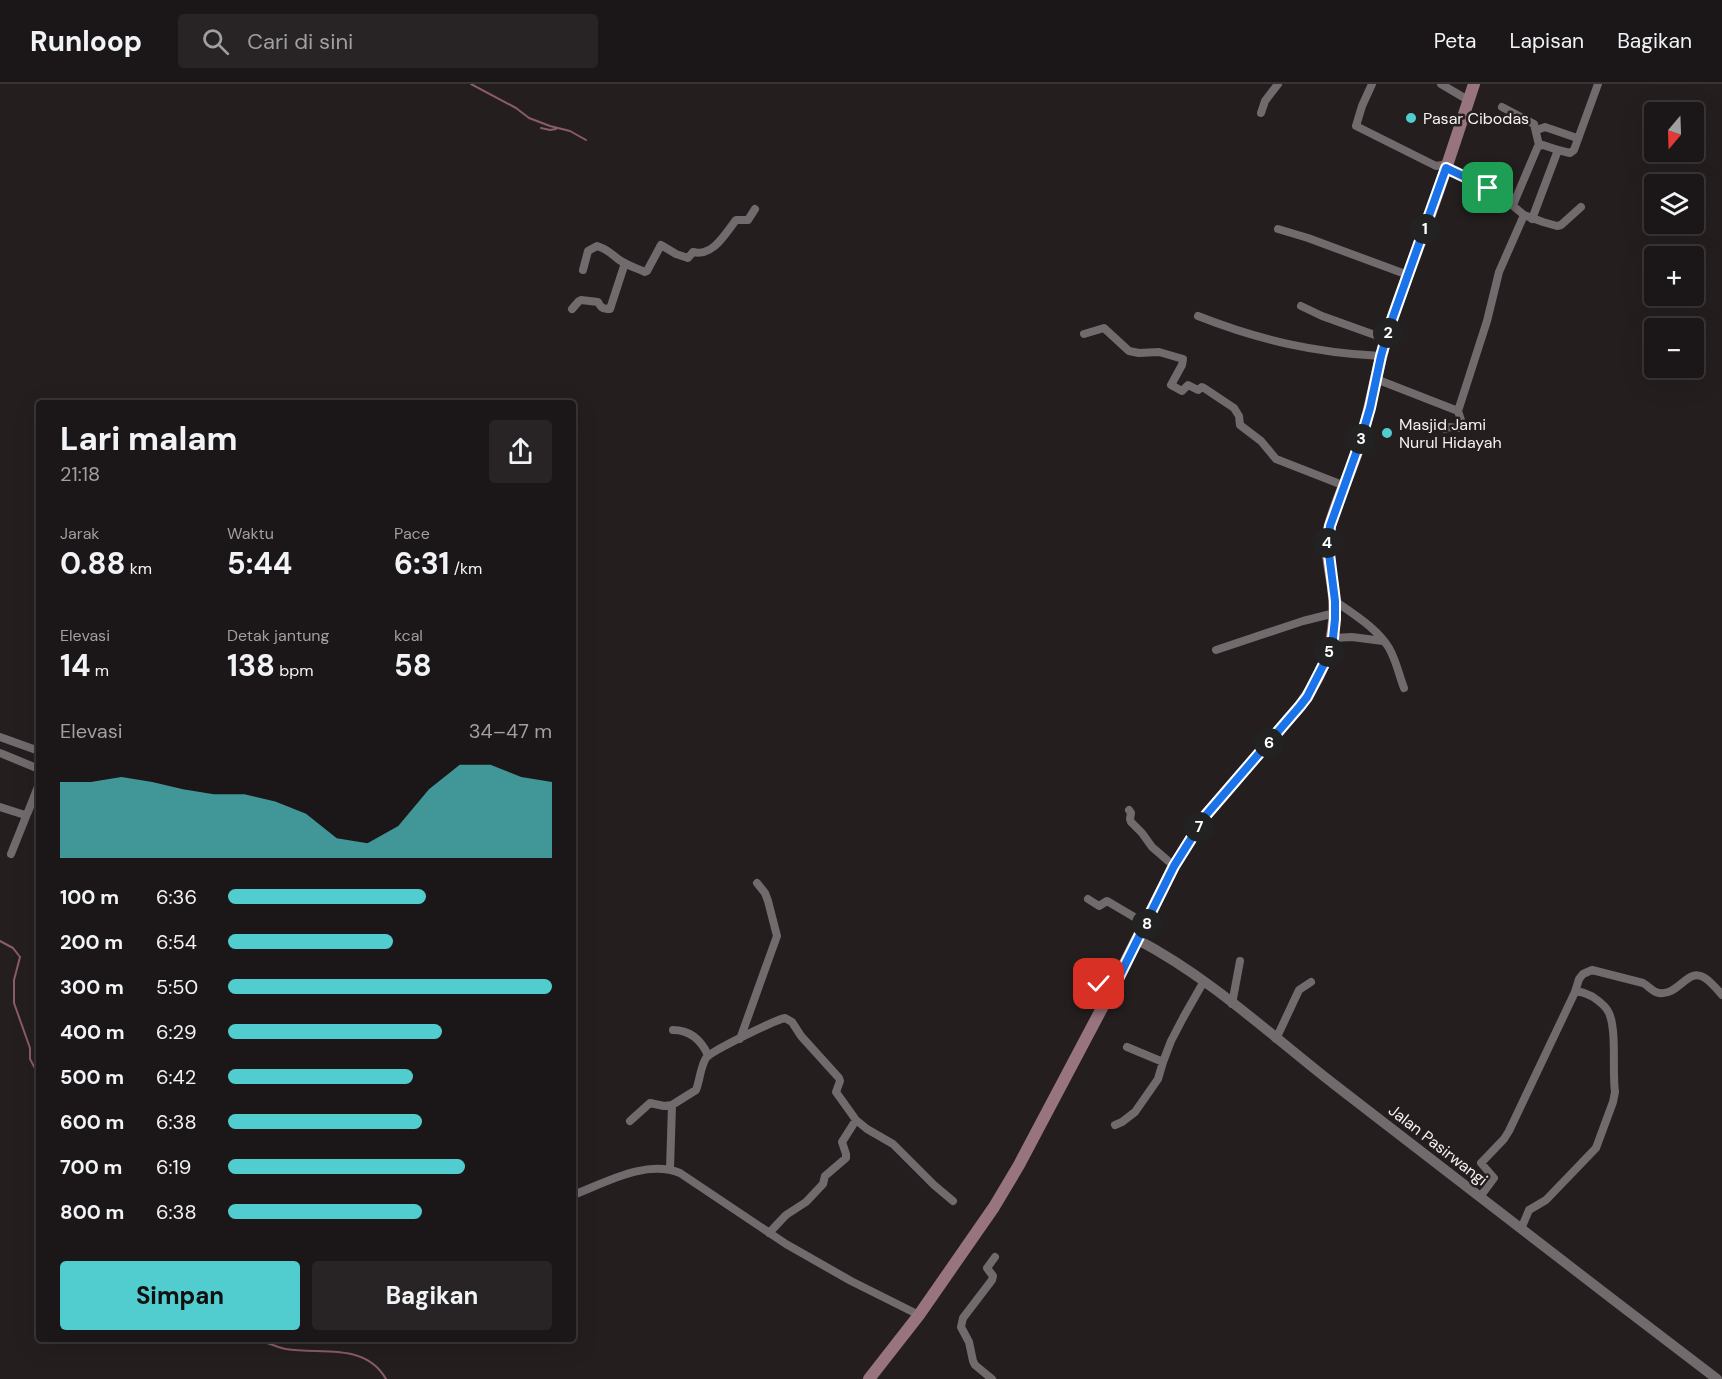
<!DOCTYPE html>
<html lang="id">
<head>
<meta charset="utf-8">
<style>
  :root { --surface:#1b1617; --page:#282324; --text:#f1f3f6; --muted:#a09fa1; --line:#393536; --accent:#52cdcf }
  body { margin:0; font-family:"DM Sans",sans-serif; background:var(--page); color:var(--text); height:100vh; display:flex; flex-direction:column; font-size:22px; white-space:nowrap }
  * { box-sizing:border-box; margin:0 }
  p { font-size:20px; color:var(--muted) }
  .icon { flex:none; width:33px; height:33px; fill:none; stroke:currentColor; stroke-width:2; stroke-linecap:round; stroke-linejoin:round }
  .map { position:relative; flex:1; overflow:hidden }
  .panel { position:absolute; left:36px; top:316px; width:540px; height:942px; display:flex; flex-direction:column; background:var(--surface); border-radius:6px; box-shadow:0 6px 24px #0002,0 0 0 2px var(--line) }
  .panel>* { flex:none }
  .needle { width:39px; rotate:199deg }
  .controls { position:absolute; left:1644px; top:18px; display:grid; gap:12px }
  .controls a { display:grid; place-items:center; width:60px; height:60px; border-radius:6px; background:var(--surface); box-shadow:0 6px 24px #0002,0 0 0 2px var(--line); font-size:30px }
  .pin { position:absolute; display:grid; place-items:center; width:51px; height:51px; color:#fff; margin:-26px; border-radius:12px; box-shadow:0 3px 9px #0006 }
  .km { position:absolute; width:30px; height:30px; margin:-15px; border-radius:50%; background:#222; color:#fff; font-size:16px; line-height:30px; text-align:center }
  .round { display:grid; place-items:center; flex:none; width:63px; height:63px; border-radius:6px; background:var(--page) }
  .head { display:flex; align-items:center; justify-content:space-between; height:102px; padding:0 24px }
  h1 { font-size:33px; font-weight:700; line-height:45px }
  .stats { display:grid; grid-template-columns:repeat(3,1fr); gap:9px; height:102px; padding:6px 24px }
  .stats div { display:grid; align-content:center }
  .stats b { font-size:30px; font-weight:700 }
  .stats small { font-size:16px; font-weight:400 }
  .stats p { font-size:16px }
  .chart { height:168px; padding:12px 24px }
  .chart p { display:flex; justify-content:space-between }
  .chart svg { width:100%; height:108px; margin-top:6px; fill:var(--accent); opacity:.7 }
  .cta { display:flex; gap:12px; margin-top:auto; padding:12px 24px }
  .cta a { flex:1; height:69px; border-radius:6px; background:var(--accent); color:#111; font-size:24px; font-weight:700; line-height:69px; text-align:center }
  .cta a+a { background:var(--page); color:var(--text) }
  ul { padding:0 24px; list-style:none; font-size:20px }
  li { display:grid; grid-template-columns:96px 72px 1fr; align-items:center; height:45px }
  li i { height:15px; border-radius:8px; background:var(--accent) }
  header { display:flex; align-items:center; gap:36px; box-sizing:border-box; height:84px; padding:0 30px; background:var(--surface); border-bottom:2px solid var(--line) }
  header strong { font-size:28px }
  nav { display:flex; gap:33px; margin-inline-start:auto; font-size:21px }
  .search { width:420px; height:54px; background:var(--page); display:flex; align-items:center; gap:15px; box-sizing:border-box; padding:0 21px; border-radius:6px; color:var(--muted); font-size:22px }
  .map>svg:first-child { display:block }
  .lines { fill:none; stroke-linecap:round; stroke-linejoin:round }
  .stream { stroke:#8a5c67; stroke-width:2 }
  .minor { stroke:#726b6d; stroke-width:8 }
  .tertiary { stroke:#726b6d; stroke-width:10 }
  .secondary { stroke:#98747e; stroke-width:12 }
  .route-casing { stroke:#fff; stroke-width:12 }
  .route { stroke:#1a73e8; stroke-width:8 }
  .poi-dot { fill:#52cdcf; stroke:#241e1f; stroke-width:2 }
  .labels { text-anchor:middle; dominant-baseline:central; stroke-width:5; stroke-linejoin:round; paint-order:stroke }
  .poi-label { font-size:16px; fill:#f5f1f2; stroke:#241e1f; text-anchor:start }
  .street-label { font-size:16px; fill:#f5f1f2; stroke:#241e1f }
</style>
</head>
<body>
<header>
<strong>Runloop</strong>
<div class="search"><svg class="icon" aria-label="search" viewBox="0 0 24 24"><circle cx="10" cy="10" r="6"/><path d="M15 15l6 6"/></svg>Cari di sini</div>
<nav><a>Peta</a><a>Lapisan</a><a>Bagikan</a></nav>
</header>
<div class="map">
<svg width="1722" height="1295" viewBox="0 0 1722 1295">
  <rect width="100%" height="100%" fill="#241e1f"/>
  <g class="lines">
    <path class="stream" d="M471,0L516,24L529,34L550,42L570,47L586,56
      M541,44L550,46L556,45
      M0,857L13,864L20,873L14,896V919L30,964V975L39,992
      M259,1256C268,1259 277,1263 286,1265C321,1271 365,1258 386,1295"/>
    <path class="minor" d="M1372,0L1362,22L1356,42L1436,82L1448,80
      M1441,0L1468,16
      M1502,23L1534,40L1539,61
      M1261,29L1265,17L1278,0
      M1537,46L1545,43L1577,54
      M1446,84L1495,107L1524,131L1543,138L1557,142L1561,141L1581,123
      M1513,121L1538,62L1543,61L1558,66
      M1532,135L1558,66L1570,69L1574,66L1598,0
      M1278,145L1308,154L1408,191
      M583,186L588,167L597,162C608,166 609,168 618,175C626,181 636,184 645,188L647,187L661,161L676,170L688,174L693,168C713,173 725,150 736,136H748L755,125
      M1301,222L1322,232L1386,255
      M572,225L579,217L581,216L598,218C601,224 603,225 610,225L625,179
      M1198,232C1259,256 1315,269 1381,272
      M1084,250L1104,244L1129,267L1139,269L1159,268L1183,275L1182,281L1171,301L1182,307L1188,301L1198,306L1202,303L1204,304L1234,324L1239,332L1240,341L1261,357L1276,375L1345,402
      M1376,295L1458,327L1487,237L1499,188L1524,131
      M1445,345L1448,343L1459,344L1461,336L1458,327
      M1335,517C1353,530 1377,544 1389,564C1396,576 1399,591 1404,604
      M1333,554L1352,553L1383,557
      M1216,566L1303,537L1335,529
      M0,653L39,667
      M0,669L39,685
      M0,723L25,731L28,728L39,700
      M1129,726L1131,729L1130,735L1131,738L1142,749L1152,763L1174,782
      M11,770L27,730
      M1088,815L1099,822L1107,817L1146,840
      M1085,890L1099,900L1111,907
      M1232,920L1240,877
      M673,946C690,946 701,956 708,971
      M740,955L777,852L768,817L765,809L757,799
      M1276,955L1299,906L1311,898
      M1127,963L1163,978
      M630,1037L650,1019L664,1022L672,1021
      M1115,1041L1122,1038L1135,1028L1158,995L1163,978L1171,957L1183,934L1204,897
      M670,1085L672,1021L696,1006C700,996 700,984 706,974C711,967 775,936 785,934L792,938L801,952L839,994L840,997L836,1008L856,1036L867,1045L893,1060L934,1101L953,1117
      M573,1111C605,1099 646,1075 680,1089L786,1160L851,1197L919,1231
      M1480,1113L1494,1094L1481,1079L1504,1055L1509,1047L1575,908L1579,895L1583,890L1592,886L1643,899C1649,902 1652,908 1659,909C1679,912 1688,882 1705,894C1711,898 1717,905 1722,911
      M1521,1145L1529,1126L1546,1116L1596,1064L1613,1018L1615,1008C1612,987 1617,947 1609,929C1606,922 1599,917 1593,913C1587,910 1582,907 1575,908
      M769,1149L786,1131L806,1118L823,1100L825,1092L846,1074V1070L842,1058L856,1036
      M992,1295L975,1281L973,1277L969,1258L961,1243L963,1234L992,1196L993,1192L987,1184L995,1173"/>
    <path class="tertiary" d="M1138,856C1209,893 1272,952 1335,1001C1463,1099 1589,1198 1717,1295"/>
    <path class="secondary" d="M869,1295L919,1231L994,1123L1019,1081L1111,907L1174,782L1206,731L1300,622C1327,585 1339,549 1333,503C1330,484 1325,463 1329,445C1337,415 1351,388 1360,359C1372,321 1377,282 1389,245C1402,204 1418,165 1432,125C1447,83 1460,42 1474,0"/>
  </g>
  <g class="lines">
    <defs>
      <path id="route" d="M1099,900L1112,907L1174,782L1206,731L1300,622L1307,613L1326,576L1333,554L1335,535V517L1328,462L1330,442L1360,358L1370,324L1381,272L1389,244L1446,84L1488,104"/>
    </defs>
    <use href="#route" class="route-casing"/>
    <use href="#route" class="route"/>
  </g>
  <g class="poi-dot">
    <circle cx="1411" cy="34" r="6"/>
    <circle cx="1387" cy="349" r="6"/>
  </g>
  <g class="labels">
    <g class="poi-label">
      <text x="1423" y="34">Pasar Cibodas</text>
      <text x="1399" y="340">Masjid Jami<tspan x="1399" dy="18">Nurul Hidayah</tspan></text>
    </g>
    <g class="street-label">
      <text transform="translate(1438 1061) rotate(38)">Jalan Pasirwangi</text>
    </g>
  </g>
</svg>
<div class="controls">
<a><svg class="needle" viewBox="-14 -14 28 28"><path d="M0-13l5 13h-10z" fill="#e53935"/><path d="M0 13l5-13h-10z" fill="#a09fa1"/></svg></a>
<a><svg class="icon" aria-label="layers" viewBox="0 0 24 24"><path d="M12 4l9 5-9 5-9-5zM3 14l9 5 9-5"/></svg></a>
<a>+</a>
<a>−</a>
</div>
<div class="pin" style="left:1488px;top:104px;background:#1e9e55"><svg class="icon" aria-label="arrive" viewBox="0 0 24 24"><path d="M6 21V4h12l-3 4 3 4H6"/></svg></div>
<div class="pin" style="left:1099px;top:900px;background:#d93025"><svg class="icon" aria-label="check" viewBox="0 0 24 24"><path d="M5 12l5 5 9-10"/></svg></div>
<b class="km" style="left:1425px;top:145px">1</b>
<b class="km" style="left:1388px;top:249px">2</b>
<b class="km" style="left:1361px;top:355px">3</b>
<b class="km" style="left:1327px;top:459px">4</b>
<b class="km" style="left:1329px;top:568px">5</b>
<b class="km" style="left:1269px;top:659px">6</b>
<b class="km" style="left:1199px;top:743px">7</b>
<b class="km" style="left:1147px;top:840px">8</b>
<section class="panel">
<div class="head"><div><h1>Lari malam</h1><p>21:18</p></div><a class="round"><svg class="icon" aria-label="share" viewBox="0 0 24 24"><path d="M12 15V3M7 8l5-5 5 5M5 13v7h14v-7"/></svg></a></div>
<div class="stats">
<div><p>Jarak</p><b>0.88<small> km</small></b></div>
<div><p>Waktu</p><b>5:44</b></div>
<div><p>Pace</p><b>6:31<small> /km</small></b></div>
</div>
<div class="stats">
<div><p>Elevasi</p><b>14<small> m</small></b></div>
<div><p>Detak jantung</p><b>138<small> bpm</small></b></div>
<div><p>kcal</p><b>58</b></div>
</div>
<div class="chart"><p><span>Elevasi</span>34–47 m</p>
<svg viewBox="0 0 160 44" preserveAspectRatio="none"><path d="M0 44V13L10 13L20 11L30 13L40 16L50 18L60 18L70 21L80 26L90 36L100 38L110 31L120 16L130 6L140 6L150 11L160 13V44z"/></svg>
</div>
<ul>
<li><b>100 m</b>6:36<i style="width:61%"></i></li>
<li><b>200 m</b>6:54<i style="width:51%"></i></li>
<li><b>300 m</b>5:50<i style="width:100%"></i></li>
<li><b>400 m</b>6:29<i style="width:66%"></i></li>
<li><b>500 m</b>6:42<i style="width:57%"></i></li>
<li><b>600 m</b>6:38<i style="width:60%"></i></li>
<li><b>700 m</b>6:19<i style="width:73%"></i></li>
<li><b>800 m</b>6:38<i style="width:60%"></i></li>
</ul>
<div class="cta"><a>Simpan</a><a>Bagikan</a></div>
</section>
</div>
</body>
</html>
